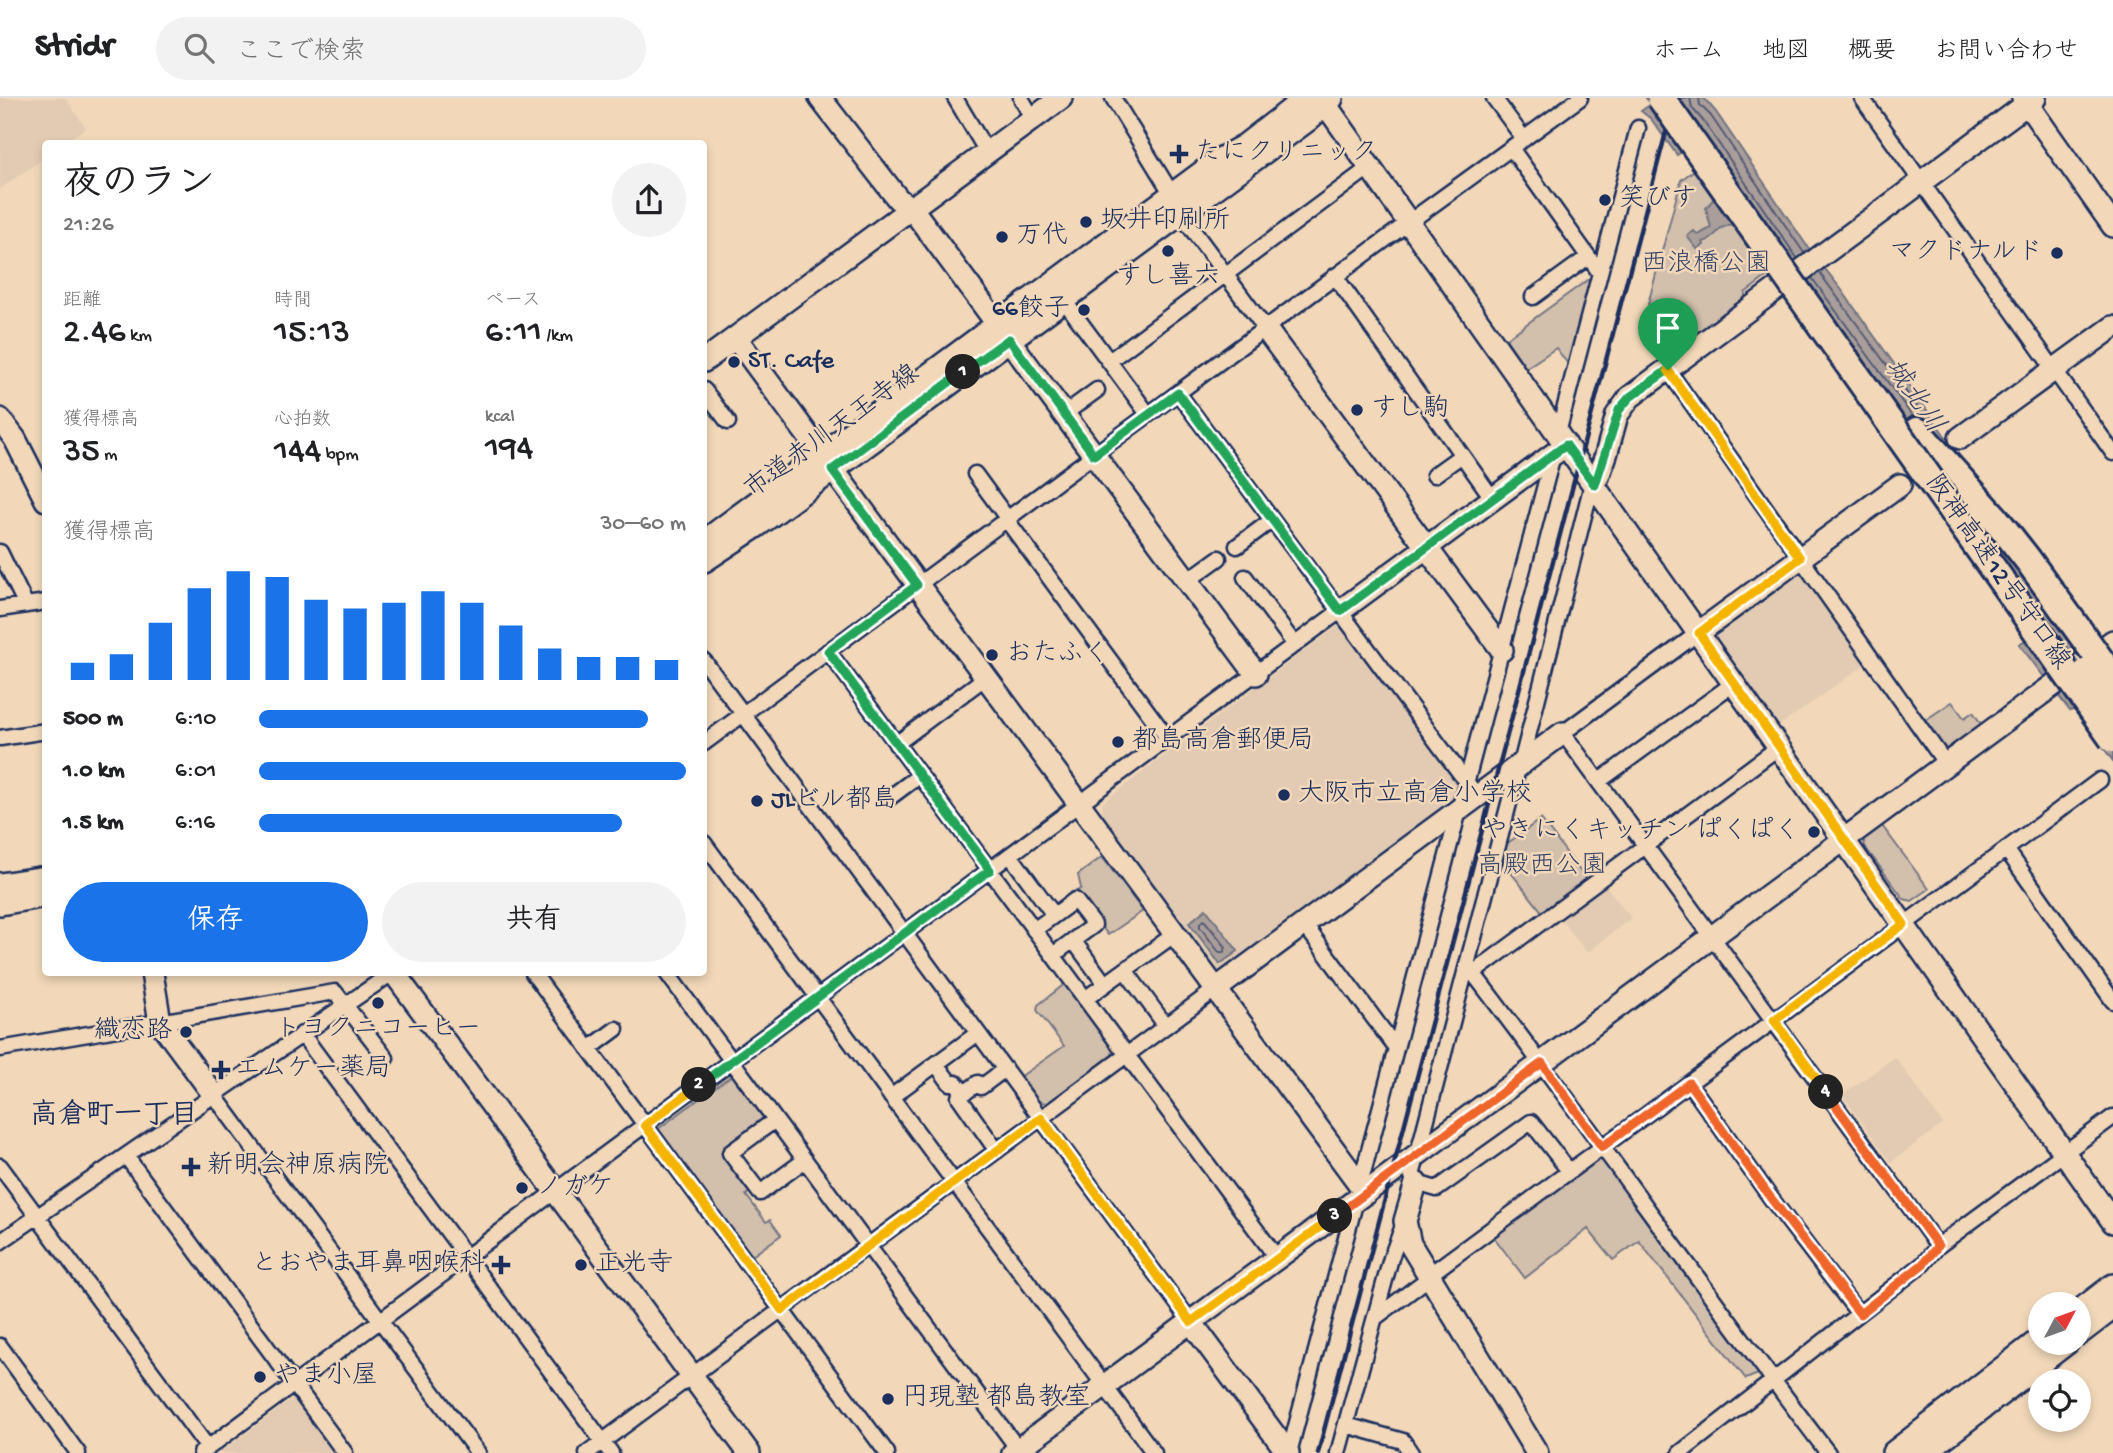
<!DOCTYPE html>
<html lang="ja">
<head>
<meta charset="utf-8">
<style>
  :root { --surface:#fff; --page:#f2f2f2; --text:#202124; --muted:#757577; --line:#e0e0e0; --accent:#1a73e8 }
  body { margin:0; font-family:"Gochi Hand","Klee One",sans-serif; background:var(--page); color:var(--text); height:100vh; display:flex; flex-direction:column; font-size:26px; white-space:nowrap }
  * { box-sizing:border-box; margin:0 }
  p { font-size:23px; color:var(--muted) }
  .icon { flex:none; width:38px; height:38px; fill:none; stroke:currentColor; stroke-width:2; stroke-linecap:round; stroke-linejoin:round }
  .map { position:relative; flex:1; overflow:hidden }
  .panel { position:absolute; left:42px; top:42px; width:665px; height:836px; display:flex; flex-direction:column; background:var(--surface); border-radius:7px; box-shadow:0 4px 10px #0003 }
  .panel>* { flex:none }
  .needle { width:46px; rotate:49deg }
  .buttons { position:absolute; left:2028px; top:1194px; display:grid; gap:14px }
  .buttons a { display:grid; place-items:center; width:63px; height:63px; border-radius:50%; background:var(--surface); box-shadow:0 4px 10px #0003; font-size:35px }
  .pin { position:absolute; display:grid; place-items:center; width:60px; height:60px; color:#fff; margin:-72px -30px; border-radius:50% 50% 50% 0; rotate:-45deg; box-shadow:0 0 7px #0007 }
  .pin .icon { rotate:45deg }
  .km { position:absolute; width:35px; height:35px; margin:-18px; border-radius:50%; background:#222; color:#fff; font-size:19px; line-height:35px; text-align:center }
  .round { display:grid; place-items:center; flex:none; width:74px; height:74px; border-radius:37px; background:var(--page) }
  .overview { display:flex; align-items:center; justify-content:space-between; height:119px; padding:0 21px }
  h1 { font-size:38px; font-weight:600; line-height:52px }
  .stats { display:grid; grid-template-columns:repeat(3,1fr); gap:10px; height:119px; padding:7px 21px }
  .stats div { display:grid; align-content:center }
  .stats b { font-size:35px; font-weight:600 }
  .stats small { font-size:19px; font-weight:400 }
  .stats p { font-size:19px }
  .chart { height:196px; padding:14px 21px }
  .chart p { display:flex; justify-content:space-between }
  .chart svg { width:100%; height:126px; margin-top:7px; stroke:var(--accent); stroke-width:6 }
  .button { display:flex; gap:14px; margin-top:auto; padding:14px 21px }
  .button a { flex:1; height:80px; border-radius:42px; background:var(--accent); color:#fff; font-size:28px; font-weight:600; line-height:80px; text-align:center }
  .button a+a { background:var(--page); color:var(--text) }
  ul { padding:0 21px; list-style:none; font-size:23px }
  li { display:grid; grid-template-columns:112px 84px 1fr; align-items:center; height:52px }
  li i { height:18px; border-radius:9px; background:var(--accent) }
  header { display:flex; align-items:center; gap:42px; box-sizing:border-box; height:98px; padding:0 35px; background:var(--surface); border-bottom:2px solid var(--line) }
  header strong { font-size:33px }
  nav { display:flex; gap:38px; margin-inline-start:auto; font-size:24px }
  .search { width:490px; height:63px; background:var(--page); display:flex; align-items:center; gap:18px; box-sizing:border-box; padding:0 24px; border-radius:38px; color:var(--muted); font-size:26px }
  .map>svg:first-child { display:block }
  .built { fill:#e2cbb2 }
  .green { fill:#d2bfac; stroke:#767785; stroke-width:2 }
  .water { fill:#a99e9a; stroke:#707282; stroke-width:2 }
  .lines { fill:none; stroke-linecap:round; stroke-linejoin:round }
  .shore { stroke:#545b76; stroke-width:2 }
  .street-casing { stroke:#1b2f5e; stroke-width:19 }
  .secondary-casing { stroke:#1b2f5e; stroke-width:26 }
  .primary-casing { stroke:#1b2f5e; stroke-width:28 }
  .highway-casing { stroke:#1b2f5e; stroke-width:32 }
  .street { stroke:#f2d8b9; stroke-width:14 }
  .secondary { stroke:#f2d8b9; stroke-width:21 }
  .primary { stroke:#f2d8b9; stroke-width:23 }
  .highway { stroke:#f2d8b9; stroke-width:26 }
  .rail { stroke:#1b2f5e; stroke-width:4.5 }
  .highway-bridge-casing { stroke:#1b2f5e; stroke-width:32; stroke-linecap:butt }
  .highway-bridge { stroke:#f2d8b9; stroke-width:26 }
  .split-1-casing { stroke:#fff; stroke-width:14 }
  .split-2-casing { stroke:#fff; stroke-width:14 }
  .split-3-casing { stroke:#fff; stroke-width:14 }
  .split-4-casing { stroke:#fff; stroke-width:14 }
  .split-5-casing { stroke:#fff; stroke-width:14 }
  .split-1 { stroke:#22a559; stroke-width:9 }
  .split-2 { stroke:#22a559; stroke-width:9 }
  .split-3 { stroke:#f5b400; stroke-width:9 }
  .split-4 { stroke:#f0652b; stroke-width:9 }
  .split-5 { stroke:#f5b400; stroke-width:9 }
  .poi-dot { fill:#1b2f5e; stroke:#f2d8b9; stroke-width:2.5 }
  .labels { text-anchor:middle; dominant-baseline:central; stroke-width:5; stroke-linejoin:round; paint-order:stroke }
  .poi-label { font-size:26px; fill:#1b2f5e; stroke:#f2d8b9; text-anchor:start }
  .park-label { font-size:26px; fill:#36456a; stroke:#f2d8b9 }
  .street-label { font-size:26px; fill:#1b2f5e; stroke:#f2d8b9 }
  .water-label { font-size:28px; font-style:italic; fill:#37456a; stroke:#f2d8b9 }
  .neighbourhood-label { font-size:28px; font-weight:bold; fill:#1b2f5e; stroke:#f2d8b9 }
</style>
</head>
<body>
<header>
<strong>Stridr</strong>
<div class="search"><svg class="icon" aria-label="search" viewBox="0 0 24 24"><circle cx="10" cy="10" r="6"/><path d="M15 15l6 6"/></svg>ここで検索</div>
<nav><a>ホーム</a><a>地図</a><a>概要</a><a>お問い合わせ</a></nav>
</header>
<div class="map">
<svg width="2113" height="1355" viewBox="0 0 2113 1355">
  <rect width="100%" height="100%" fill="#f2d8b9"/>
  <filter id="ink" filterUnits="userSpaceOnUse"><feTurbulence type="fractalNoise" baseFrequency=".0143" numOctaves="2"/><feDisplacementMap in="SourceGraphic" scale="14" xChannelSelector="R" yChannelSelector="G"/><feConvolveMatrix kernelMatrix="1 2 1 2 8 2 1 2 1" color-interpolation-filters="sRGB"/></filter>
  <g filter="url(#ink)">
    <path class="built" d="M0,0H65L86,30L63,45L46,46L45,59L0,91Z
      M1799,471L1806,474L1870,563L1779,628L1713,536Z
      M1340,526L1455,680L1458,691L1453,703L1224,873H1219L1102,717L1103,704Z
      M1603,784L1631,820L1587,855L1559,819Z
      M1895,959L1943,1026L1891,1064L1842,997Z
      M291,1302L300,1304L338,1355H219Z"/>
    <path class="green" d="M1697,70L1770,176L1745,195V200L1681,247L1648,206L1681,82Z
      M1593,178L1568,266L1556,250L1526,270L1506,241Z
      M1952,604L1964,620L1973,614L1981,626L1945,653L1924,623Z
      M1541,721L1587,782L1543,815L1501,762L1505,747Z
      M1880,725L1929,791L1912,803L1904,801L1865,749L1863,738Z
      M1102,759L1143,813L1108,837L1076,794L1081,790L1078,777Z
      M1066,885L1113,949L1112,957L1048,1005L1039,1004L1020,979L1064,948L1037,912L1038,907Z
      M732,977L765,1022L725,1054L752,1092L746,1097L766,1124L770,1122L781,1137L752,1158L658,1031Z
      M1592,1061L1603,1063L1763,1274L1746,1281L1639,1143L1613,1162L1588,1131L1525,1180L1493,1138Z"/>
    <path class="water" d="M1646,0H1704L1716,14L1807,148L1841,191L2113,575V663L2076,611L2070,613L2019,546L2027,541L1734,125L1721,130L1711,141L1703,144L1704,147L1697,151L1687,138L1694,133L1698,137L1711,130L1706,110L1716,98L1684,52L1677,57L1651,21L1641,13L1651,6Z
      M1206,811L1238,853L1220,866L1189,825Z"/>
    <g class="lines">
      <path class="shore" d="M1690,0L1692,10L1704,24L1797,160
        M1699,0L1700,7L1711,18L1804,155
        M1819,174L1926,321
        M1812,180L1913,319
        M1204,822L1226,849L1224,854H1219L1200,829V825Z"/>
      <defs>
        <path id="street" d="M955,0L987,54
          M1021,0L1033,21
          M1113,0L1173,98L1180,115L1265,230
          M1494,0L1524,41
          M1862,0L2113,355
          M1511,50L1600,175
          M1335,178L1493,401
          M1533,199L1588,159
          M1063,201L1148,316
          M1109,263L1370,69
          M1668,272L1946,666
          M704,292L728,324
          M1178,295L1471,690
          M1064,316L1097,292
          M1558,335L1638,30
          M975,376L1007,420
          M1434,377L1462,357
          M1006,421L1168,641
          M1237,448L1272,422
          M0,454L26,507
          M1245,479L1295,547
          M1187,483L1219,460
          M0,511L46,504
          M1698,535L1563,635L1938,1148
          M828,553L1277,1160
          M704,563L1191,1224
          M0,640L46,633
          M704,645L1409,124L1580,0
          M896,646L986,579
          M1521,666L1590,394L1595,387
          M1519,667L1412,1078L1416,1085L1437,1091L1531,1024L1569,1073
          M1599,683L1734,585
          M889,700L920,677
          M704,745L1154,1355
          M2006,751L2113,903
          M1010,757L1054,817
          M1304,826L1396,950
          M1034,832L1075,802L1094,827L1053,857
          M1073,842L1105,886
          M1467,870L1473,875C1594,1033 1707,1197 1828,1355
          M1125,872L1166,928
          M533,875L887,1355
          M667,875L1021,1355
          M1473,875L1779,649
          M1085,901L1175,836
          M302,936L611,1355
          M0,951L335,894L386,960
          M589,951L616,931
          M936,966L950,985H956L964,995
          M1689,985L1770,1099L1859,1216
          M214,997L478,1355
          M891,999L978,935
          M775,1022L730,1055L760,1095L805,1062
          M997,1053L959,999L978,985L981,989L1005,971
          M126,1058L345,1355
          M0,1068L208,1350
          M0,1144L392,875
          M1429,1177L2100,682
          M1375,1220L1430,1179
          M0,1248L78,1355
          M1346,1327L1403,1343L1411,1355
          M201,1355L1340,513
          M587,1355L1216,891
          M1289,1355L1553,357
          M1338,1355L1391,1160L1404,1125
          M1680,1355L1923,1166L1938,1148L2113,1019"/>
        <path id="secondary" d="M820,0L898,101L913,112L1256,576
          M1321,0L2113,1124
          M2023,0L2113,128
          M1265,230L1502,552
          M736,240L1366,1095
          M704,263L1061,0
          M0,321L15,341L46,402
          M1960,340L2113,229
          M1595,387L1606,357L1617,317L1630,299L2035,0
          M1340,513L1566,347
          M1698,535L1900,387
          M152,875L160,924L214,997
          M394,875L749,1355
          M1216,891L1563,635
          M1416,1085L1405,1123L1410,1146L1537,1355
          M1191,1224L1288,1355
          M1013,1355L2113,543"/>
        <path id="primary" d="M714,437L1220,62L1245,48L1307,0
          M704,462L757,427L1308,21L1331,0
          M0,787L46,780
          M0,805L46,797
          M2079,1214L2113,1188
          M2079,1235L2113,1209
          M1894,1355L2040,1242
          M1923,1355L2067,1244"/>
        <path id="highway" d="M1917,333L1995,420"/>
      </defs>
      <use href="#street" class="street-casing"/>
      <use href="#secondary" class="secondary-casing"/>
      <use href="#primary" class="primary-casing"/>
      <use href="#highway" class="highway-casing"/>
      <use href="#street" class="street"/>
      <use href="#secondary" class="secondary"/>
      <use href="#primary" class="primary"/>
      <use href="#highway" class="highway"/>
      <path class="rail" d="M1318,1355L1675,0"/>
      <defs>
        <path id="highway-bridge" d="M1661,0L2113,641
          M1995,420L2028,462L2113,580
          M2087,574L2113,609"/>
      </defs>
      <use href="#highway-bridge" class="highway-bridge-casing"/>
      <use href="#highway-bridge" class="highway-bridge"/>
    </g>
  </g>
  <g class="lines" filter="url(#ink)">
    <defs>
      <path id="split-1" d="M963,274L1009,241L1094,357L1178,295L1340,513L1566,347L1595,387L1619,312L1630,299L1668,272"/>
      <path id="split-2" d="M699,987L990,772L828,553L917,487L832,372L963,274"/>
      <path id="split-3" d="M699,987L645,1027L782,1212L1041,1020L1191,1224L1335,1118"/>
      <path id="split-4" d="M1335,1118L1542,965L1602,1049L1689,985L1770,1099L1860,1216L1923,1166L1938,1148L1826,994"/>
      <path id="split-5" d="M1668,272L1800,460L1699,535L1904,826L1774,922L1826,994"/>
    </defs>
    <use href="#split-1" class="split-1-casing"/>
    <use href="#split-2" class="split-2-casing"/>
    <use href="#split-3" class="split-3-casing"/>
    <use href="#split-4" class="split-4-casing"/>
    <use href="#split-5" class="split-5-casing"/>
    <use href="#split-1" class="split-1"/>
    <use href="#split-2" class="split-2"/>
    <use href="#split-3" class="split-3"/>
    <use href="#split-4" class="split-4"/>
    <use href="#split-5" class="split-5"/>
  </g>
  <g class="poi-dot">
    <path d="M1175.5 45.5h7v7h7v7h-7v7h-7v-7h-7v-7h7z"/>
    <circle cx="1605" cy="102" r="7"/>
    <circle cx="1086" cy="124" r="7"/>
    <circle cx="1002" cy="139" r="7"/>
    <circle cx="1168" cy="153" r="7"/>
    <circle cx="2057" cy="155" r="7"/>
    <circle cx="1084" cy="212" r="7"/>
    <circle cx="734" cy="264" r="7"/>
    <circle cx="1357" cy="312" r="7"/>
    <circle cx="992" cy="557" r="7"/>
    <circle cx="1118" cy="644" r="7"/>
    <circle cx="1284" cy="697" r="7"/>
    <circle cx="757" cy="703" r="7"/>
    <circle cx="1814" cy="734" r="7"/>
    <circle cx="378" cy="905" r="7"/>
    <circle cx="186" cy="934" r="7"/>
    <path d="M217.5 961.5h7v7h7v7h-7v7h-7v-7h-7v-7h7z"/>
    <path d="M187.5 1058.5h7v7h7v7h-7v7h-7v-7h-7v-7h7z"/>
    <circle cx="522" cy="1090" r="7"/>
    <path d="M497.5 1156.5h7v7h7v7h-7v7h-7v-7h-7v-7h7z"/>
    <circle cx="581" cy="1167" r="7"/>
    <circle cx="260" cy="1279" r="7"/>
    <circle cx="888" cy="1301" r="7"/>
  </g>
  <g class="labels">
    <g class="poi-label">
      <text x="1195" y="56">たにクリニック</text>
      <text x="1619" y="102">笑びす</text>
      <text x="1100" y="124">坂井印刷所</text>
      <text x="1016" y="139">万代</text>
      <text x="2043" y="155" text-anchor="end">マクドナルド</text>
      <text x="1168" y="180" text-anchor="middle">すし喜六</text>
      <text x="1070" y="212" text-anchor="end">66餃子</text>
      <text x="748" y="264">ST. Cafe</text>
      <text x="1371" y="312">すし駒</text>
      <text x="1006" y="557">おたふく</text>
      <text x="1132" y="644">都島高倉郵便局</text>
      <text x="1298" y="697">大阪市立高倉小学校</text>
      <text x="771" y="703">JLビル都島</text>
      <text x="1800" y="734" text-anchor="end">やきにくキッチン ぱくぱく</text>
      <text x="378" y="932" text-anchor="middle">トヨクニコーヒー</text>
      <text x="172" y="934" text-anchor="end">織恋路</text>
      <text x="235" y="972">エムケー薬局</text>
      <text x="207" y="1069">新明会神原病院</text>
      <text x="536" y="1090">ノガケ</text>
      <text x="485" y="1167" text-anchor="end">とおやま耳鼻咽喉科</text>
      <text x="595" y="1167">正光寺</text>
      <text x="274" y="1279">やま小屋</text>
      <text x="902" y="1301">円現塾 都島教室</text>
    </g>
    <g class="park-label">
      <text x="1706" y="167">西浪橋公園</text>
      <text x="1542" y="769">高殿西公園</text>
    </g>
    <g class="street-label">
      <text transform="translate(833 335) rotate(-36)">市道赤川天王寺線</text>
      <text transform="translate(1996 475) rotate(55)">阪神高速12号守口線</text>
    </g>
    <g class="water-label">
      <text transform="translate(1913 299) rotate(55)">城北川</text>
    </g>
    <g class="neighbourhood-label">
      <text x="114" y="1018">高倉町一丁目</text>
    </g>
  </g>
</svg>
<div class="buttons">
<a><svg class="needle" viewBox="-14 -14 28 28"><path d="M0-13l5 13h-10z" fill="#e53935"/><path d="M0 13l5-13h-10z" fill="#757577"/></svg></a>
<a><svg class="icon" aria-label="locate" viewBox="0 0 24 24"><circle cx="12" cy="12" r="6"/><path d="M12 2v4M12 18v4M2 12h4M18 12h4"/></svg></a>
</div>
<div class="pin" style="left:1668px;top:272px;background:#1e9e55"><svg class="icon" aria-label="arrive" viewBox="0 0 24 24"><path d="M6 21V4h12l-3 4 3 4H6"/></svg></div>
<b class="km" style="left:963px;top:274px">1</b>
<b class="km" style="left:699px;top:987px">2</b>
<b class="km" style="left:1335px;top:1118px">3</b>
<b class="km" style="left:1826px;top:994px">4</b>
<section class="panel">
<div class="overview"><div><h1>夜のラン</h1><p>21:26</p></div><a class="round"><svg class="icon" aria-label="share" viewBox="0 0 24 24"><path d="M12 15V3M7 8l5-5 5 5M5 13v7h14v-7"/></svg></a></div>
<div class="stats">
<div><p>距離</p><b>2.46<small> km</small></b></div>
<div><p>時間</p><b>15:13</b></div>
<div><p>ペース</p><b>6:11<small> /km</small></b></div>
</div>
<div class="stats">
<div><p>獲得標高</p><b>35<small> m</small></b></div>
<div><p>心拍数</p><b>144<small> bpm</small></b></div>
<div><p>kcal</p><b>194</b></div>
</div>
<div class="chart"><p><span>獲得標高</span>30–60 m</p>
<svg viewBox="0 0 160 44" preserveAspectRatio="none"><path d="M5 44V38M15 44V35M25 44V24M35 44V12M45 44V6M55 44V8M65 44V16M75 44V19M85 44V17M95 44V13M105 44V17M115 44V25M125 44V33M135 44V36M145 44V36M155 44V37"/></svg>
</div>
<ul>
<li><b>500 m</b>6:10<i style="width:91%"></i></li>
<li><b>1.0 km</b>6:01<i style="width:100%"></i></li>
<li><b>1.5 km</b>6:16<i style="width:85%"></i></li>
</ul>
<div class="button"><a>保存</a><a>共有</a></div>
</section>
</div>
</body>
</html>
